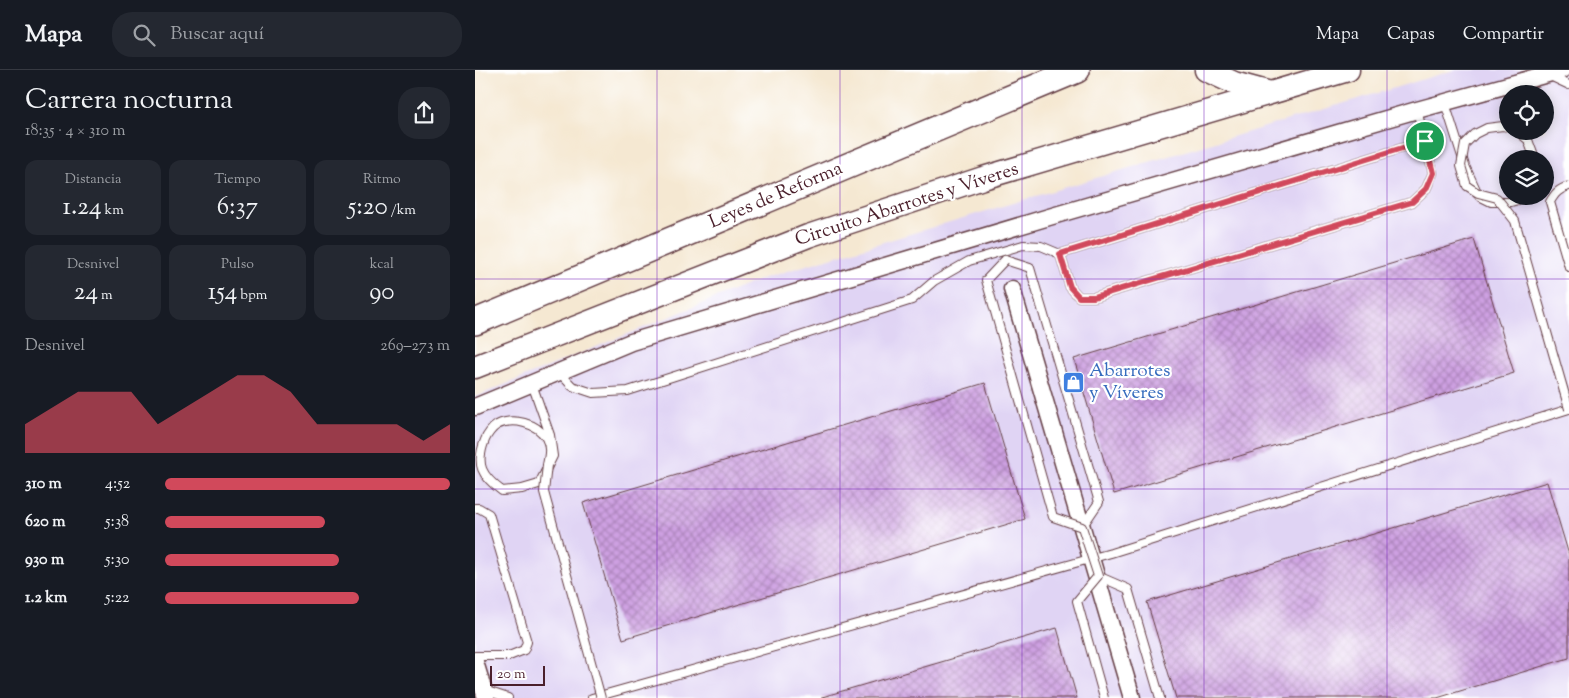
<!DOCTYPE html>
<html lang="es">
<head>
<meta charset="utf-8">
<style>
  :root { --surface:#171b24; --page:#242831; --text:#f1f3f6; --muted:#9ea1a6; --line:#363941; --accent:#d1495b }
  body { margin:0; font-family:"Sorts Mill Goudy",serif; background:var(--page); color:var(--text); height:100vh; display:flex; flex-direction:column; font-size:19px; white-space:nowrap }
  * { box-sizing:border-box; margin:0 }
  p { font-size:16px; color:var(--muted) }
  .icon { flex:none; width:28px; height:28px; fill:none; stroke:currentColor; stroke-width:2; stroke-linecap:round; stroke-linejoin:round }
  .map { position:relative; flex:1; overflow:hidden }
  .drawer { display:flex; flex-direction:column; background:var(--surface); width:475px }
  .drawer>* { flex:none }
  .buttons { position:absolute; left:1024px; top:15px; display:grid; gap:10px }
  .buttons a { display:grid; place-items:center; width:55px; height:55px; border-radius:50%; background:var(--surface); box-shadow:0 2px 12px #0003; font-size:25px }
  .scale { position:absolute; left:15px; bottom:12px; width:55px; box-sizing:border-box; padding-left:5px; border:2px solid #4a1f2b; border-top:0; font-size:14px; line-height:18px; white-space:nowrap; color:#4a1f2b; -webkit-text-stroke:4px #fff; paint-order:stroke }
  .pin { position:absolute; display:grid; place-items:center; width:42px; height:42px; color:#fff; margin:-21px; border:2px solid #fff; border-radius:50%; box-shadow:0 1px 5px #0007 }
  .round { display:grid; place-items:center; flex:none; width:52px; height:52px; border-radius:20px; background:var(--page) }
  .head { display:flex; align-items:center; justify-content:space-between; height:85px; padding:0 25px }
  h1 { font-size:28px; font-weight:600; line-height:38px }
  .figures { display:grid; grid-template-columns:repeat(3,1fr); gap:8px; height:85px; padding:5px 25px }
  .figures div { display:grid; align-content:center; border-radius:12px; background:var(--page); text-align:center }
  .figures b { font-size:25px; font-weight:600 }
  .figures small { font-size:14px; font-weight:400 }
  .figures p { font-size:14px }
  .chart { height:140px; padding:10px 25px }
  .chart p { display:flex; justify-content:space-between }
  .chart svg { width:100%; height:90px; margin-top:5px; fill:var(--accent); opacity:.7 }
  ul { padding:0 25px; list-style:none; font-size:16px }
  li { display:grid; grid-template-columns:80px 60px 1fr; align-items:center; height:38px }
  li i { height:12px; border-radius:6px; background:var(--accent) }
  header { display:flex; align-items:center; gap:30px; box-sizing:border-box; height:70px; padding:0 25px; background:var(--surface); border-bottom:1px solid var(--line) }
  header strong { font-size:24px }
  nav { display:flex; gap:28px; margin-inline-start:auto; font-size:18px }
  .search { width:350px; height:45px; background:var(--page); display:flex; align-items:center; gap:12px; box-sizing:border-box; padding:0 18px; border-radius:20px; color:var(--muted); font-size:19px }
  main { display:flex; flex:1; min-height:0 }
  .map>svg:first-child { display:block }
  .built { fill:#e0d4f4; fill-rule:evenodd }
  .building { fill:url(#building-cross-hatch) }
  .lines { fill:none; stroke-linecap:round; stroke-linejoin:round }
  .lane-casing { stroke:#643d44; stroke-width:10 }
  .street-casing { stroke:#643d44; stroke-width:19 }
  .secondary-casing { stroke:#643d44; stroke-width:25 }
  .primary-casing { stroke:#643d44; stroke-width:28 }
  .lane { stroke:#fff; stroke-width:8 }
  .street { stroke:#fff; stroke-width:16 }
  .secondary { stroke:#fff; stroke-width:22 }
  .primary { stroke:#fff; stroke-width:25 }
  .lane-bridge-casing { stroke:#643d44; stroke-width:10; stroke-linecap:butt }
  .lane-bridge { stroke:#fff; stroke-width:8 }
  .route-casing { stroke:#fff; stroke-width:10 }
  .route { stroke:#d1495b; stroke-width:6 }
  .grid { fill:none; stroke:#7b2cbf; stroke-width:1; stroke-opacity:0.55 }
  .labels { text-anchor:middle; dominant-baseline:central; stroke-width:4.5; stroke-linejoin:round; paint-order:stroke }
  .street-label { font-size:19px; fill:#4a1f2b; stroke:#fff }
  .shop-label { font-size:19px; fill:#366cbe; stroke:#fff; text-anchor:start }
</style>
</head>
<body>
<header>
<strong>Mapa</strong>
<div class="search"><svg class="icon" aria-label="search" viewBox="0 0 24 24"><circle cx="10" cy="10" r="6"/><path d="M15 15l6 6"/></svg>Buscar aquí</div>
<nav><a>Mapa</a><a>Capas</a><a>Compartir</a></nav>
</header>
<main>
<section class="drawer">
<div class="head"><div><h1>Carrera nocturna</h1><p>18:35 · 4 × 310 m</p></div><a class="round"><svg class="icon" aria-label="share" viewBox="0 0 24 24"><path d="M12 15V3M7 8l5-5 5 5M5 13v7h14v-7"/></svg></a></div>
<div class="figures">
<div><p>Distancia</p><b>1.24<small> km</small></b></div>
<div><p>Tiempo</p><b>6:37</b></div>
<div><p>Ritmo</p><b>5:20<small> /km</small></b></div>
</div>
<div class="figures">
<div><p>Desnivel</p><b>24<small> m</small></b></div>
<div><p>Pulso</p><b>154<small> bpm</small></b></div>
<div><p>kcal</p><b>90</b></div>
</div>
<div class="chart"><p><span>Desnivel</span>269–273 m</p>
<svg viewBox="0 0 160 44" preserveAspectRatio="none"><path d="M0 44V30L10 22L20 14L30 14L40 14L50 30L60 22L70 14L80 6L90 6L100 14L110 30L120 30L130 30L140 30L150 38L160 30V44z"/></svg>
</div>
<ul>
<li><b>310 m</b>4:52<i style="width:100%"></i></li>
<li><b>620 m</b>5:38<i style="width:56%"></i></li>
<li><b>930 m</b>5:30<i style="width:61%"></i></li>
<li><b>1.2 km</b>5:22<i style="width:68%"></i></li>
</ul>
</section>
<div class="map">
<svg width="1094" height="628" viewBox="0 0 1094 628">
  <defs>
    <pattern id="building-cross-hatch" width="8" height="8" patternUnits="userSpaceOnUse" patternTransform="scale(1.25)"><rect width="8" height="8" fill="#cea0e2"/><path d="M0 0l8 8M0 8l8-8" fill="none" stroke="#a982b7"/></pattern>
  </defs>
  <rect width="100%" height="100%" fill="#fff"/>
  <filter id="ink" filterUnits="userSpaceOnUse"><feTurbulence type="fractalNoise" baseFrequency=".02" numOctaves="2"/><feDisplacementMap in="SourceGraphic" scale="10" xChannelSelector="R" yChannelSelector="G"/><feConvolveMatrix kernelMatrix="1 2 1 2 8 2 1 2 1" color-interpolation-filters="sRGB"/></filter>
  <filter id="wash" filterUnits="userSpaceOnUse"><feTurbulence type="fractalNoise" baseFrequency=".0096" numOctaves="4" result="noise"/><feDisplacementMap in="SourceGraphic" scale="20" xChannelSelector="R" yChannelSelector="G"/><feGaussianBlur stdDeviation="1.12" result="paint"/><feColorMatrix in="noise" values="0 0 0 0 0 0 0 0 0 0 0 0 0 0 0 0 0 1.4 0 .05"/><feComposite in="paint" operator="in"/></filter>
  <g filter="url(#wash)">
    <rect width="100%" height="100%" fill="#f5e8d2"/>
    <path class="built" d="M979,0H1094V628H0V327L289,208ZM1032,24H1070V61H1032ZM1032,89H1070V126H1032Z"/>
    <g id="blocks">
      <path class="building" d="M999,169L1039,303L639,424L599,289Z
        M510,313L550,449L148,569L108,433Z
        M1072,412L1094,485V588L962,628H701L672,532Z
        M582,558L602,628H347V627Z"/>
    </g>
  </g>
  <g filter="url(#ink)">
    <use href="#blocks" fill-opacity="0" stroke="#643d44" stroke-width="1"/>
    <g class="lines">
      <defs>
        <path id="lane" d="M1075,6L1094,15
          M970,33L990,96L1004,126L1016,132H1036L1050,128L1051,126
          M1042,61L1053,70L1060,89
          M1094,116C1084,119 1080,123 1075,132L1094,197
          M585,184L950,71
          M530,190L555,198L624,432L607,457
          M84,302L97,316L118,323L153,321L437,230L459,211L494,191L548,175L566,176L585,184L595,217L604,227H619L937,132L951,119L958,103L942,40
          M57,314L75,365L78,386L64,414L47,419L27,421C7,406 0,395 10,370C12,365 17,358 22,355C38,347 62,353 71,368C76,377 74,385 72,395
          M0,438H4L14,444L52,572L49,580L34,586H0
          M623,506L653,519L685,628
          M9,620L33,628
          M117,628L636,483L1094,339"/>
        <path id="street" d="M537,219L657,628
          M0,337L156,272L574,147L942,40L1087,0
          M0,592L11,628"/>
        <path id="secondary" d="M731,0L759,13L796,23
          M0,297L333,166L508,108L873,0"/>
        <path id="primary" d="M0,252L602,0"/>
      </defs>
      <use href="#lane" class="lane-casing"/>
      <use href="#street" class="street-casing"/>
      <use href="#secondary" class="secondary-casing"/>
      <use href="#primary" class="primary-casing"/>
      <use href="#lane" class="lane"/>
      <use href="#street" class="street"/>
      <use href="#secondary" class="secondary"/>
      <use href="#primary" class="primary"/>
      <defs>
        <path id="lane-bridge" d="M1032,57L1028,56L1012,58L1000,64L990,74L986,96L992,116L1003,123L1022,128L1040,151L1094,339
          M530,190L511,210L578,447L607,457L623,506L602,531L629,628
          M72,395L69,422L126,628"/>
      </defs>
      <use href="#lane-bridge" class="lane-bridge-casing"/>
      <use href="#lane-bridge" class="lane-bridge"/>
    </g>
  </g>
  <g class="lines" filter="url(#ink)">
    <defs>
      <path id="route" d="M950,71L958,103L951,119L937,132L619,227H604L595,217L585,184Z"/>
    </defs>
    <use href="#route" class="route-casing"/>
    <use href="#route" class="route"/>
  </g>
  <path class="grid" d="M182,0V628M365,0V628M547,0V628M729,0V628M912,0V628M0,209H1094M0,419H1094"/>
  <defs>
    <symbol id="shop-square" viewBox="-11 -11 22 22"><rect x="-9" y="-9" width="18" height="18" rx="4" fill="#3f7fe0" stroke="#fff"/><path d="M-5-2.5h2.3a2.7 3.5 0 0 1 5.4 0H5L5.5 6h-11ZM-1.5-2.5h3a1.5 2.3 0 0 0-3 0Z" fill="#fff"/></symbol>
  </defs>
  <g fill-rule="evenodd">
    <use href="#shop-square" x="586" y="300" width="25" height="25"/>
  </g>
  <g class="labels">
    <g class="street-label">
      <text transform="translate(301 126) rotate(-23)">Leyes de Reforma</text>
      <text transform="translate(432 135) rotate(-18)">Circuito Abarrotes y Víveres</text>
    </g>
    <g class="shop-label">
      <text x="614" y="301">Abarrotes<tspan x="614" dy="22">y Víveres</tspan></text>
    </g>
  </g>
</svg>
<div class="buttons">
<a><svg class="icon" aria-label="locate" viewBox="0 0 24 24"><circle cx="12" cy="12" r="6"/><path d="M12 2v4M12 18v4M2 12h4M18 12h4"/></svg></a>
<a><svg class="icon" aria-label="layers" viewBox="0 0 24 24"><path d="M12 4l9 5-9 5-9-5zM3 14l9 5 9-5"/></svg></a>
</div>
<div class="scale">20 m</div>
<div class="pin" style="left:950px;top:71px;background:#1e9e55"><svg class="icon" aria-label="arrive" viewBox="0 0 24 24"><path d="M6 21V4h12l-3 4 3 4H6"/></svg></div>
</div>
</main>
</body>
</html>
